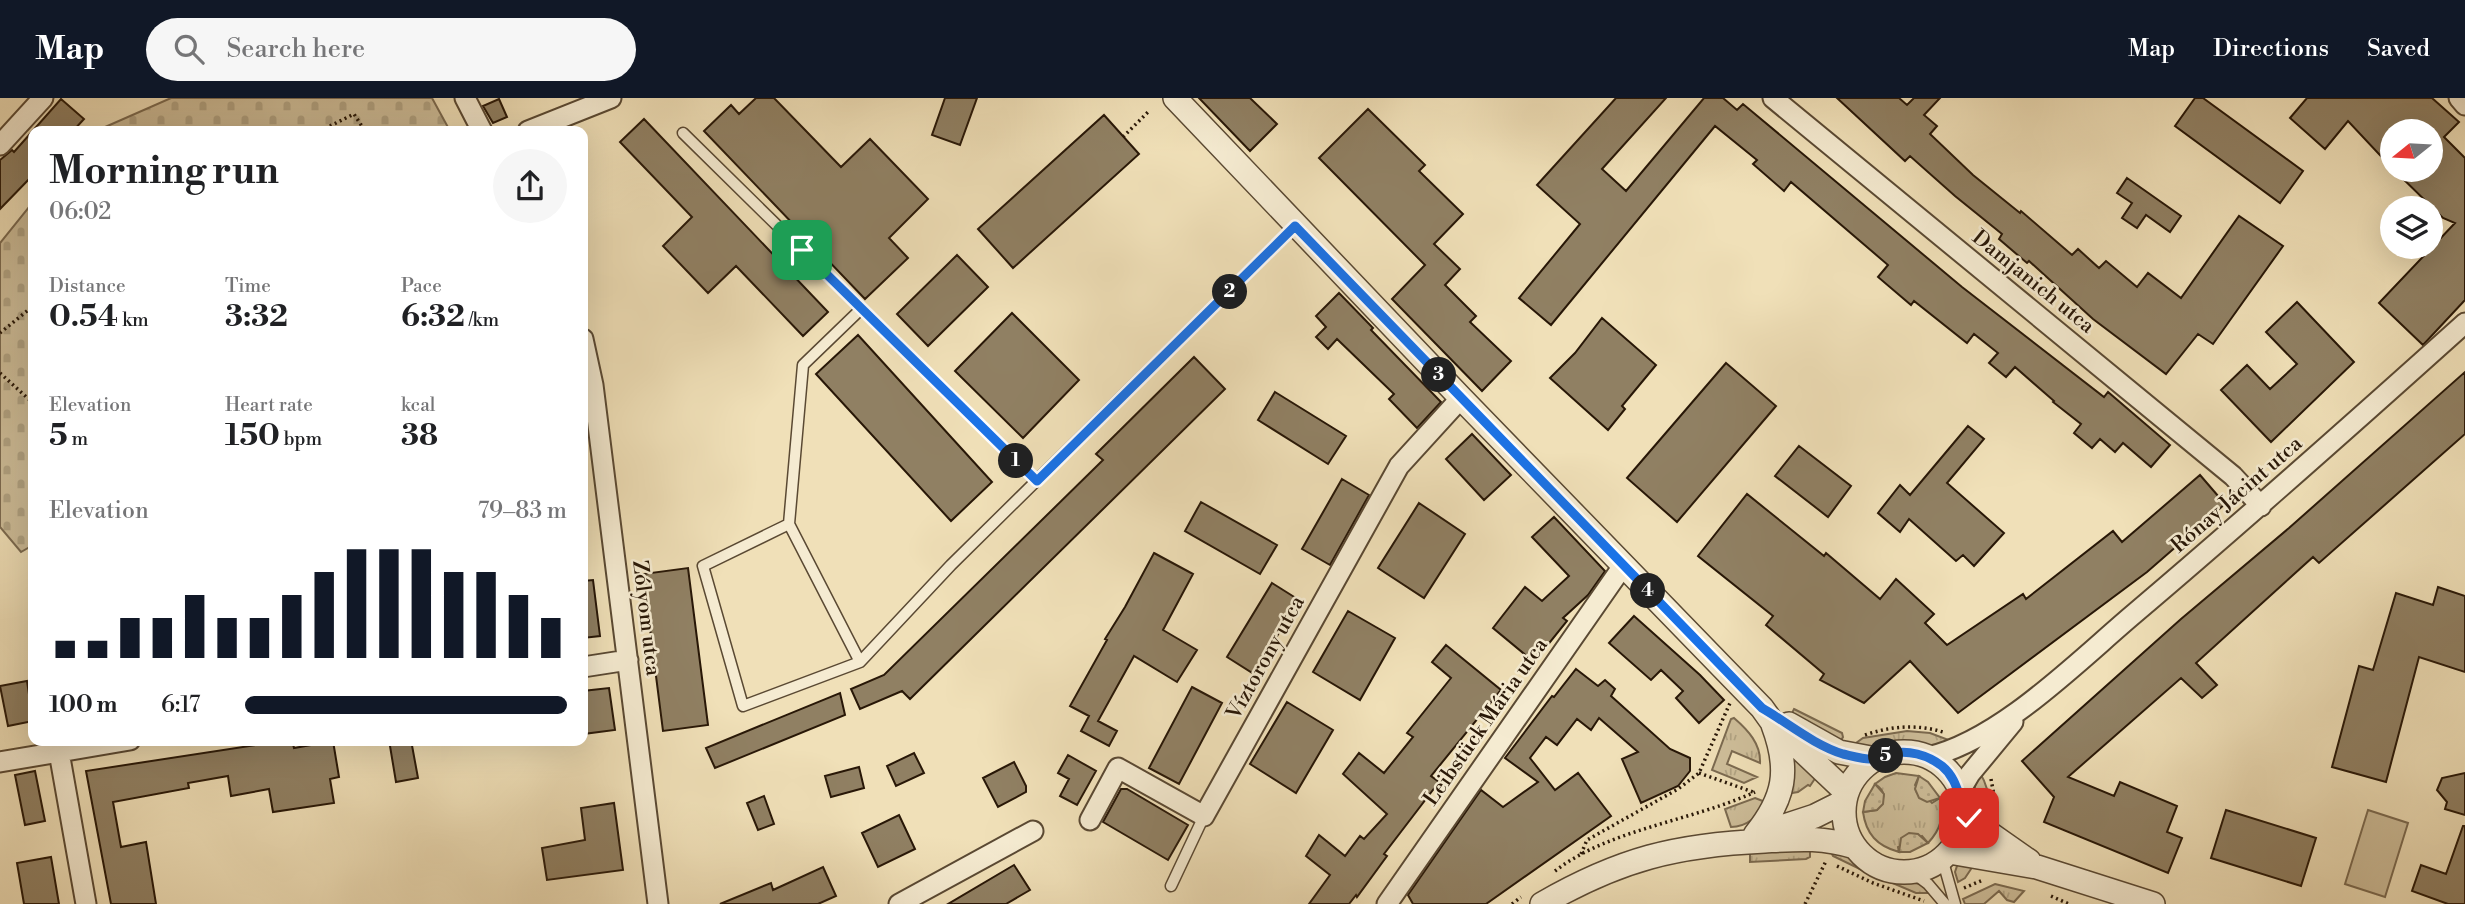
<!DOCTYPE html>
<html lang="en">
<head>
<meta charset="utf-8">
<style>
  :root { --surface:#fff; --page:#f6f6f6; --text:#202124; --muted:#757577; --accent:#111827 }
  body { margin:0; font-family:"Libre Bodoni",serif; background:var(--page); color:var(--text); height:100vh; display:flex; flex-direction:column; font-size:26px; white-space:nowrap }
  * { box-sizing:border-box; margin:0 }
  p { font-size:23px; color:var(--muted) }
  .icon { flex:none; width:38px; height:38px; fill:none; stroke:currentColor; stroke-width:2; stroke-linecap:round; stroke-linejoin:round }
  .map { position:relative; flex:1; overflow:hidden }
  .drawer { position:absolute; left:28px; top:28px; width:560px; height:620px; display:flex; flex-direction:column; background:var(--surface); border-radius:14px; box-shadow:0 7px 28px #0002 }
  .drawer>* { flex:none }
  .needle { width:46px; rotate:252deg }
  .buttons { position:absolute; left:2380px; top:21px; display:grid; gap:14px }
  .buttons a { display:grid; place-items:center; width:63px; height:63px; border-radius:50%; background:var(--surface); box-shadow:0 7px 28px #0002; font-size:35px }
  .pin { position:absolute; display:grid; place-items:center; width:60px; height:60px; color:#fff; margin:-30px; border-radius:14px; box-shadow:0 4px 10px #0006 }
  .km { position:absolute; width:35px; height:35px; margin:-18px; border-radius:50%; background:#222; color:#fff; font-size:19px; line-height:35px; text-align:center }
  .round { display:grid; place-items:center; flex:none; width:74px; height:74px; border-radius:37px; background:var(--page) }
  .summary { display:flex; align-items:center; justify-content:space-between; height:119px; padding:0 21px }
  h1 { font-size:38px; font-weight:800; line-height:52px }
  .stats { display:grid; grid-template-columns:repeat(3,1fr); gap:10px; height:119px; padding:7px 21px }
  .stats div { display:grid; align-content:center }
  .stats b { font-size:30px; font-weight:800 }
  .stats small { font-size:19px; font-weight:400 }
  .stats p { font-size:19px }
  .chart { height:196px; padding:14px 21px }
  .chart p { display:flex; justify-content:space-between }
  .chart svg { width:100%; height:126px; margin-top:7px; stroke:var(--accent); stroke-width:6 }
  ul { padding:0 21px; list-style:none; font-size:23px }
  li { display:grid; grid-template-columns:112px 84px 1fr; align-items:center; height:52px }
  li i { height:18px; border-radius:9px; background:var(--accent) }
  header { display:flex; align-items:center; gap:42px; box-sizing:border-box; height:98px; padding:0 35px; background:var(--accent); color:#fff }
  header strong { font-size:33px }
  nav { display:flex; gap:38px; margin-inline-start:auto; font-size:24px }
  .search { width:490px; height:63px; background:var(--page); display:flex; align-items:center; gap:18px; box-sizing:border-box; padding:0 24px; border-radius:38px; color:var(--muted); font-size:26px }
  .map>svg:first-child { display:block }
  .grass { fill:url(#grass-tufts); stroke:#7b6a50; stroke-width:2 }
  .cemetery { fill:url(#cemetery-stones); stroke:#7b6a50; stroke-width:2 }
  .garden { fill:url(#garden-dots); stroke:#7b6a50; stroke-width:2 }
  .pitch { fill:#cebe9a; stroke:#7b6a50; stroke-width:2 }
  .building { fill:#908063; stroke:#281707; stroke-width:2 }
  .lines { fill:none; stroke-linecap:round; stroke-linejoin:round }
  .service-casing { stroke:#5a4933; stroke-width:13 }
  .minor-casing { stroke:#5a4933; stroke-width:23 }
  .tertiary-casing { stroke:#5a4933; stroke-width:26 }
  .path { stroke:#281707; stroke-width:3.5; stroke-dasharray:2 3.5; stroke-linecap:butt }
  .service { stroke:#f5ebd1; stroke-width:10 }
  .minor { stroke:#f5ebd1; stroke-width:19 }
  .tertiary { stroke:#f5ebd1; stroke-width:23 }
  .route-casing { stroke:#fff; stroke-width:14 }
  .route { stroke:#1a73e8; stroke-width:9 }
  .labels { text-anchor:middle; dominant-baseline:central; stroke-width:5; stroke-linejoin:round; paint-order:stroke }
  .street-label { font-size:21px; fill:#281707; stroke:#f5ebd1 }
</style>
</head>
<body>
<header>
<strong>Map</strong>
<div class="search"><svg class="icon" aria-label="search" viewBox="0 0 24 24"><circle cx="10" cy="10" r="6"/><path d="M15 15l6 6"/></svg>Search here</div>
<nav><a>Map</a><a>Directions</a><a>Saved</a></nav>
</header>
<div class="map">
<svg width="2465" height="806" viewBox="0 0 2465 806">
  <defs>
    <pattern id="grass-tufts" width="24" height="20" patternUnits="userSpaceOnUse" patternTransform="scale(1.75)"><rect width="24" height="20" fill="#cebe9a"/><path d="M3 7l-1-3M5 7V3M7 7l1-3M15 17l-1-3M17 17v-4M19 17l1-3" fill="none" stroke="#b1a383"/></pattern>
    <pattern id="cemetery-stones" width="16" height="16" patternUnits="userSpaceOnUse" patternTransform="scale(1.75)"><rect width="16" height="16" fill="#cebe9a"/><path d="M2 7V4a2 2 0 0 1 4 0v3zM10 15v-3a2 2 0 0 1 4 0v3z" fill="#b1a383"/></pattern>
    <pattern id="garden-dots" width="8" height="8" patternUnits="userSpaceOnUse" patternTransform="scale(1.75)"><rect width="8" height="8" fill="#cebe9a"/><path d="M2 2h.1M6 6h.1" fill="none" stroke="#b1a383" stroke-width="1.8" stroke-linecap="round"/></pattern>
  </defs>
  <rect width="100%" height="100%" fill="#f0e0b8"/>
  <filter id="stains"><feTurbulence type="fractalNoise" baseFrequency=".00286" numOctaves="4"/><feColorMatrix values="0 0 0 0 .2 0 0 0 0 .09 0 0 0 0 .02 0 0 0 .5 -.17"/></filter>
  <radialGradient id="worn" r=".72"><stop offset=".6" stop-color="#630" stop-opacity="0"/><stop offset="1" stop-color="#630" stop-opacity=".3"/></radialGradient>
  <path class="grass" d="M1794,611L1842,635L1843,639L1839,646L1790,619Z
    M1734,620C1748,632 1761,646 1760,665L1732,653L1727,666L1757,679L1744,685L1712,672L1731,621Z
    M1907,633L1930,635L1954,644L1933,649L1916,644L1893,643L1865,652L1849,650L1863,640Z
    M1787,655L1818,676L1810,688L1808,687L1798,694L1786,696Z
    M1896,675L1919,678L1915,687L1932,705L1940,700C1944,719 1941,731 1928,745L1922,738L1898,749L1899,754C1877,748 1866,736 1863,714L1877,712C1884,702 1888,694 1875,686L1885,679Z
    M1980,675C1990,691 1991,708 1988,726C1975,711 1969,694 1980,675Z
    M1755,700L1768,705C1758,717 1748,729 1731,729L1725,711Z
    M1828,748L1847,753L1858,765L1879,778L1920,786L1931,795H1916L1862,772L1833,758Z
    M1810,749V759L1806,761L1750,764V755Z
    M1958,765L1973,768L1965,780L1958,784L1955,774Z
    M1995,786L2024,793L2014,804L2007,802L1999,793L1984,806H1965L1963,801Z"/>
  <path class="cemetery" d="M171,0H432L450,33H96Z
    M33,104V447L21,454L0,429V145Z"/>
  <path class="garden" d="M1919,678L1928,684L1940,700L1927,704L1919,700L1915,691Z
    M1875,686L1884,696L1883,706L1877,712L1863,714L1865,703Z
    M1909,735L1918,736L1928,745L1910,754H1899L1901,740Z"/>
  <path class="pitch" d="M2368,712L2408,725L2385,799L2345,786Z"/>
  <path class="building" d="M756,0H774L841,69L870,41L928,101L889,140L908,160L865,201L704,33L731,7L739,16Z
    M945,0H977L960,47L932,37Z
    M1199,0H1250L1277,26L1250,53Z
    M1616,0H1666L1602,71L1626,93L1704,0H1723L1737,12L1743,6L1962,189L2104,299L2108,294L2170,347L2151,369L2123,345L2115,354L2100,341L2092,350L2074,335L2081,326L2053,304L2054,303L2015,269L2006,279L1989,265L1998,255L1974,236L1967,245L1914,203L1911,207L1878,179L1888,167L1791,84L1784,93L1753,66L1757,62L1715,28L1551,227L1519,200L1580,126L1537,87Z
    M1837,0H1899L1907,7L1914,0H1940L1924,17L1937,28L1930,36L1973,77L2020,115L2021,113L2072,157L2078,151L2099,170L2106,163L2137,189L2148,175L2181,200L2239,118L2283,148L2213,246L2198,236L2166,276L2093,221L2029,163L2027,165L1999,141L2002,136L1955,98L1910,58L1905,63Z
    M2195,0H2203L2303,73L2280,105L2175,28Z
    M2307,0H2432L2459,24L2444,39L2465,60V202L2423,247L2379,205L2455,125L2443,120L2394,72H2431V33H2392V70L2348,23L2325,51L2290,20Z
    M61,1L84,21L73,33H33V77L0,111V62L12,52L14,54Z
    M499,1L507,19L493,25L483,8Z
    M1368,11L1425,67L1419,73L1463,116L1434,146L1460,171L1445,187L1476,218L1470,224L1511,263L1482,293L1392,201L1425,167L1319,60Z
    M1104,17L1139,56L1013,170L978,131Z
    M644,21L828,214L803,238L736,168L708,195L663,148L692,119L620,44Z
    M2127,80L2181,118L2170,134L2146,117L2137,130L2122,120L2132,105L2117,95Z
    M957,157L988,189L928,248L897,216Z
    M1339,195L1373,230L1371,232L1441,304L1417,330L1389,301L1394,296L1337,241L1328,251L1316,239L1326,229L1316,218Z
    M2297,204L2354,264L2271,344L2221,292L2247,267L2270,291L2297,266L2266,234Z
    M1012,215L1079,282L1023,340L955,273Z
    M1602,220L1656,267L1622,308L1625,311L1608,332L1550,280L1575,255Z
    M858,237L992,384L951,423L816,276Z
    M1194,259L1225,291L910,601L902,593L860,611L851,591L884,577L1103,362L1096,356Z
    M1726,265L1776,308L1677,424L1627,380Z
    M2465,274V336L2319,465L2313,459L2196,565L2217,587L2202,600L2181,580L2068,679L2114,698L2120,684L2177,708L2167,734L2182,740L2168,775L2044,724L2054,699L2022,663L2181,521L2289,430Z
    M1275,294L1346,338L1328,366L1258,322Z
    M1968,328L1984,341L1947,385L2004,435L1974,468L1963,457L1956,463L1909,421L1900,434L1878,415L1900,387L1910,397Z
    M1472,336L1511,377L1484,402L1446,361Z
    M1799,348L1851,388L1828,419L1775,378Z
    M2200,377L2225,406L2147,474L1958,615L1910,563L1864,605L1820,582L1824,576L1766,527L1773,518L1698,458L1747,396L1824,458L1826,455L1880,501L1896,481L1934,516L1925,525L1947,547L2023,496L2026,501L2113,433L2122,444Z
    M1342,381L1369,397L1330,467L1302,451Z
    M1201,404L1277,447L1260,476L1185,433Z
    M1419,405L1465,436L1424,500L1378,470Z
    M1554,419L1605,473L1588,497L1563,520L1567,523L1534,564L1493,530L1525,489L1542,503L1569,478L1532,439Z
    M1154,455L1193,476L1163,532L1197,552L1177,584L1134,558L1098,623L1117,633L1109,648L1081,633L1089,618L1070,608L1107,542L1105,541L1125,509Z
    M688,470L708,627L663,633L643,476Z
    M593,482L600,538L583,540V483Z
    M1272,485L1299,502L1254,576L1227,559Z
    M2438,489L2465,498V574L2419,559L2386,684L2332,669L2359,568L2373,572L2396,495L2433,507Z
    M1348,513L1395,540L1360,602L1313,574Z
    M1634,518L1700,577L1724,602L1699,625L1676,600L1683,593L1661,572L1651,582L1609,545Z
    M1446,547L1501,592L1431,678L1439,684L1384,756L1387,758L1357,799L1356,797L1349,806H1309L1330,777L1306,758L1319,737L1345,758L1360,738L1364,741L1387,716L1343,676L1359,655L1384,675L1413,639L1407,635L1451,580L1432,564Z
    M1576,571L1598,588L1605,582L1615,591L1611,598L1670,651L1690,660V673L1678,688L1641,705L1622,661L1638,654L1599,620L1591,632L1577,621L1557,647L1546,639L1530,660L1555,692L1578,675L1611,718L1486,806H1413L1408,797L1481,692L1503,709L1538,684L1505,660L1552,598L1554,599Z
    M27,583L33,623L8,628L0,588Z
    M1192,589L1222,605L1179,686L1149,670Z
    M609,590L615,632L583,636V593Z
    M840,595L845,617L715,670L706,650Z
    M1287,604L1333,632L1296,695L1250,666Z
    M289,642H292L294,650L333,643L339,679L330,681L334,705L273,714L269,691L231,698L228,678L188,685L189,690L113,704L121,749L146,744L156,806H111L86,673Z
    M389,642H411L418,680L396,684Z
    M914,655L924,675L896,688L887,668Z
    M1068,657L1096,673L1077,707L1060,698L1069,681L1058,675Z
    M1014,664L1026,688V694L998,709L983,680Z
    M859,669L864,690L831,699L825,678Z
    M35,673L45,723L25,727L15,677Z
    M2465,675V717L2445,711L2447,704L2437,692L2442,680Z
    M1121,691H1127L1188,727L1168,762L1103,724Z
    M764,698L774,726L758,732L747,705Z
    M614,705L623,772L547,782L542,750L585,742L581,710Z
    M2226,712L2316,740L2301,788L2211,760Z
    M899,717L915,751L878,769L862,735Z
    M2463,728H2465V806H2448L2412,793L2421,767L2446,776Z
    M51,759L59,806H24L17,765Z
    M1014,767L1030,792L1006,806H948Z
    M823,769L836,798L818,806H720L771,785L773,792Z"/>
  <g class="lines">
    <defs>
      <path id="service" d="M683,35L1037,383
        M861,211L803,267L789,426L703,468L743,608L860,564L951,467L1295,128
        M789,426L860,564
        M1942,760L1955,806
        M1912,774L1928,786L1945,806
        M1171,788L1204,718"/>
      <path id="minor" d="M465,0L482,33
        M1773,0L2233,378L2261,408
        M2459,0L2465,7
        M528,33L611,0
        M0,47L43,0
        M583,241L593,287L658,806
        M583,569L628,562
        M59,654L86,806
        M1928,659C2001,642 2078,563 2135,515C2247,420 2356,323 2465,225
        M0,664L130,642
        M1960,693L1970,676L2013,624
        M1090,722L1118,670L1204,718L1399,368L1461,300
        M899,806L1033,733
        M1387,806L1623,468"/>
      <path id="tertiary" d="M1175,0L1461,300L1762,610L1772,624L1847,695
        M1789,626L1839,654L1876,661
        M1844 714a60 60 0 1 1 120 0a60 60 0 1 1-120 0Z
        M1963,711L1976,726L2029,763
        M1766,734L1815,718L1845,703
        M1755,737C1785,700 1790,672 1773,627
        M1949,754L2037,769L2153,806
        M1542,806C1620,761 1676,747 1765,743C1800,741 1821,739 1855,749"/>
    </defs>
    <use href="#service" class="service-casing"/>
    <use href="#minor" class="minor-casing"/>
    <use href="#tertiary" class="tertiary-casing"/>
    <path class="path" d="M320,33L354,16L365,33
      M1123,39L1150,12
      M0,235L33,208
      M0,275L33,305
      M1865,637C1891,628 1917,626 1943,634
      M1699,675L1753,694
      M1991,681L1997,714
      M1581,756L1587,742L1678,691L1699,675L1730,605
      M1837,768L1873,785L1924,803
      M1555,773C1609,731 1692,723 1755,694
      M1964,790L1983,782
      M2051,798L2069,806
      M1512,806L1521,799
      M1805,806L1826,763"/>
    <use href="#service" class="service"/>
    <use href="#minor" class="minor"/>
    <use href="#tertiary" class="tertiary"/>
  </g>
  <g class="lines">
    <defs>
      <path id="route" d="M802,152L1037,383L1295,128L1762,610C1788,625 1814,647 1843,656C1852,658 1865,662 1875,661C1880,661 1885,657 1890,656C1907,651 1928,657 1942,668C1959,682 1958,702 1969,720"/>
    </defs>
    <use href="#route" class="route-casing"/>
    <use href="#route" class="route"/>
  </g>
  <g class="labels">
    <g class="street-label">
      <text transform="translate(2033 184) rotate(39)">Damjanich utca</text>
      <text transform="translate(2237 397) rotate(-41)">Rónay Jácint utca</text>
      <text transform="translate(646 520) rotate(83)">Zólyom utca</text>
      <text transform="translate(1266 560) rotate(-61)">Víztorony utca</text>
      <text transform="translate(1486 624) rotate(-55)">Leibstück Mária utca</text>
    </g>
  </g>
  <rect width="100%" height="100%" filter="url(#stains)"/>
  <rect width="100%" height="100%" fill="url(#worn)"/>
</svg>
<div class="buttons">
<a><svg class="needle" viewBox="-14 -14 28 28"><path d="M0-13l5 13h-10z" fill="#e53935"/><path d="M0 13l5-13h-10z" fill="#757577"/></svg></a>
<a><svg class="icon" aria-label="layers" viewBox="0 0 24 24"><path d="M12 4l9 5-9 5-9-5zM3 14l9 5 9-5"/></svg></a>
</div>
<div class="pin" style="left:802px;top:152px;background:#1e9e55"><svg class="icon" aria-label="arrive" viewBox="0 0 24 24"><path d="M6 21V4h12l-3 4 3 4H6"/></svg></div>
<div class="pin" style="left:1969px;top:720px;background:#d93025"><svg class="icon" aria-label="check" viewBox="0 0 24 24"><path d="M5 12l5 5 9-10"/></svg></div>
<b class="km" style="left:1016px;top:363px">1</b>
<b class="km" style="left:1230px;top:194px">2</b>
<b class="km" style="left:1439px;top:277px">3</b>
<b class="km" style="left:1648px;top:493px">4</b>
<b class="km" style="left:1886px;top:658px">5</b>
<section class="drawer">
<div class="summary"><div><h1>Morning run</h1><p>06:02</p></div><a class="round"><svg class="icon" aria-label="share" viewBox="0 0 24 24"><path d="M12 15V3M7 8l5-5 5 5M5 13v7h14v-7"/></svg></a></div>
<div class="stats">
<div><p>Distance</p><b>0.54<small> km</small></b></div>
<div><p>Time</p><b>3:32</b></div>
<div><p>Pace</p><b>6:32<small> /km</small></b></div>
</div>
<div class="stats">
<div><p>Elevation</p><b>5<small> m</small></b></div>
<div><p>Heart rate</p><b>150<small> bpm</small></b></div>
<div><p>kcal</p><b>38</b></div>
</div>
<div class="chart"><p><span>Elevation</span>79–83 m</p>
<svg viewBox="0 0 160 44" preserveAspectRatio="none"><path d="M5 44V38M15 44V38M25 44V30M35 44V30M45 44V22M55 44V30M65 44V30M75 44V22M85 44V14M95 44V6M105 44V6M115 44V6M125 44V14M135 44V14M145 44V22M155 44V30"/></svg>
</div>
<ul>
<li><b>100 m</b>6:17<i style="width:100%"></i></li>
</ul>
</section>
</div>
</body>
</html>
